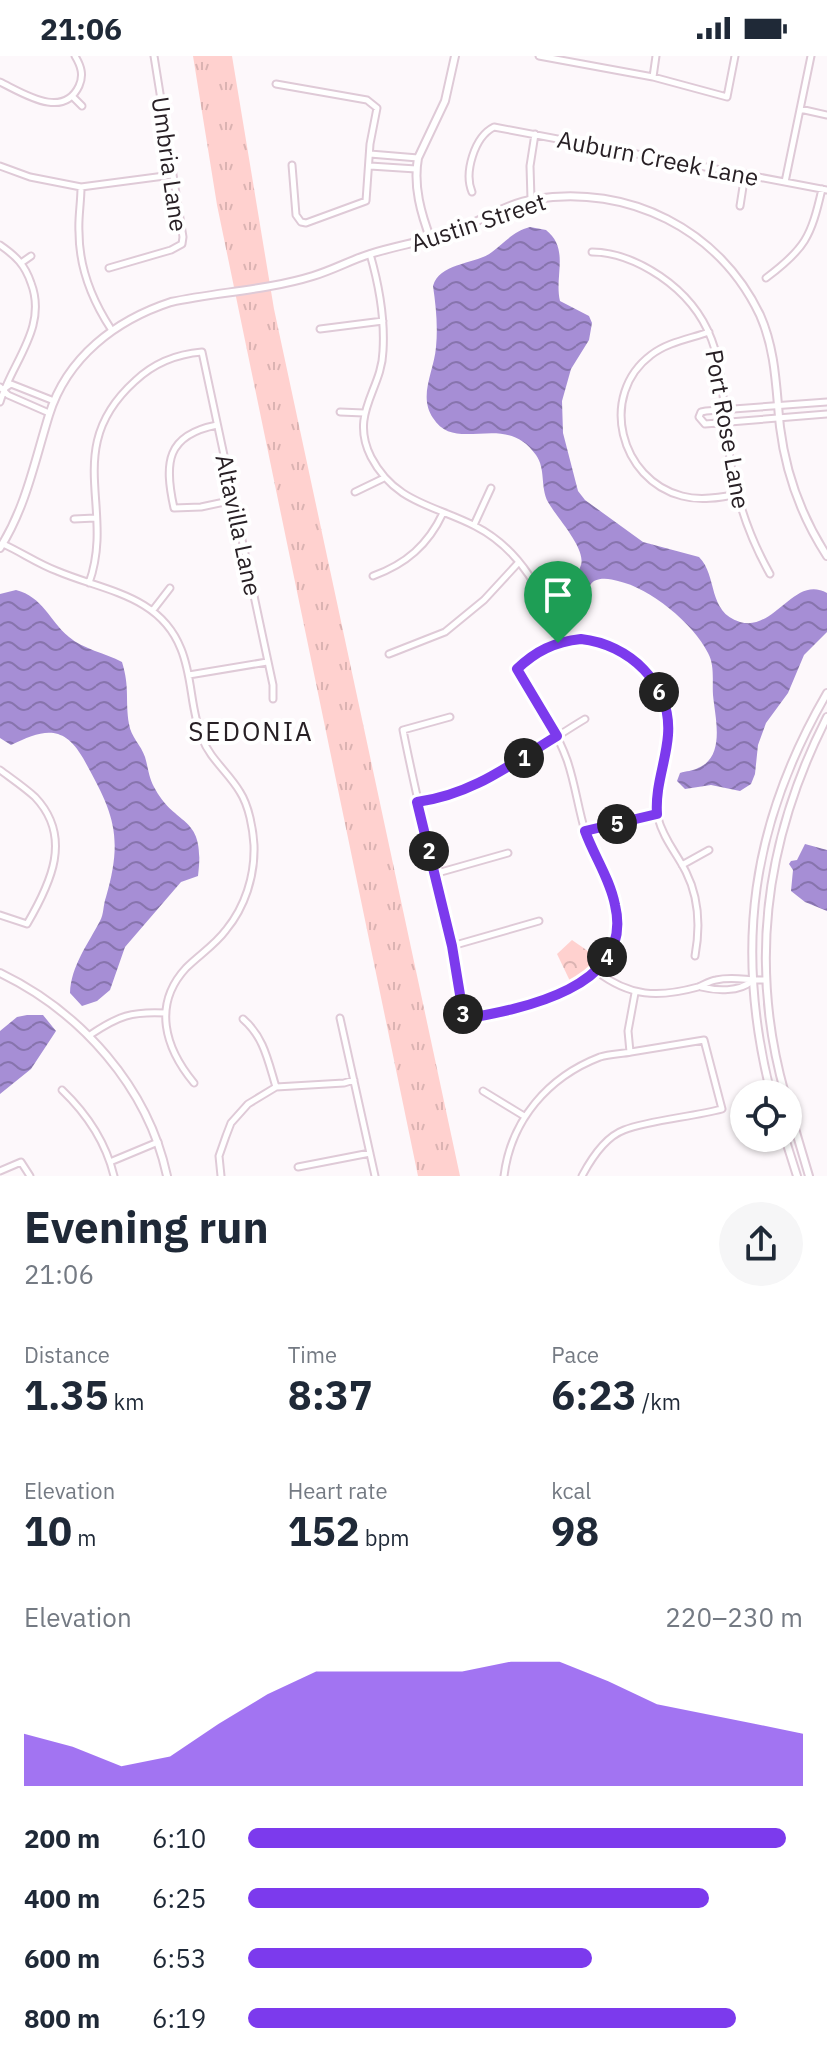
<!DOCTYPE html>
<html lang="en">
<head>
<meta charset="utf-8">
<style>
  :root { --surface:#fff; --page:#f6f6f7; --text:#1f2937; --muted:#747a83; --accent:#7c3aed }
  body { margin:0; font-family:"IBM Plex Sans",sans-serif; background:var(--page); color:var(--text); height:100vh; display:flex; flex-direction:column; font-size:30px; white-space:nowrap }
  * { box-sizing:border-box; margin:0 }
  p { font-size:26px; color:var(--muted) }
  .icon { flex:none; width:44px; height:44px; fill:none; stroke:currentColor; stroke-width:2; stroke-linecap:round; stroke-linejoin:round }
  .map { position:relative; height:1120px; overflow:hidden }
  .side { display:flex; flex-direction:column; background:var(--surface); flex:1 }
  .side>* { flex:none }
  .controls { position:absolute; left:730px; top:1024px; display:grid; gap:16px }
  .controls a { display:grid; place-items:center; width:72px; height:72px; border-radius:50%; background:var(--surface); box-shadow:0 2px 6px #0004; font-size:40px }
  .pin { position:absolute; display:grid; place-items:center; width:68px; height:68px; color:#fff; margin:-82px -34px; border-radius:50% 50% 50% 0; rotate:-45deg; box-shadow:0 0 8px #0007 }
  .pin .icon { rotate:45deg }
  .km { position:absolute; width:40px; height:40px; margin:-20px; border-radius:50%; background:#222; color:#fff; font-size:22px; line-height:40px; text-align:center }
  .round { display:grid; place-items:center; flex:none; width:84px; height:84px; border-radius:42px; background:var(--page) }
  .headline { display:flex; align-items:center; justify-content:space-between; height:136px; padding:0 24px }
  h1 { font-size:44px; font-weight:800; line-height:60px }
  .metrics { display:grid; grid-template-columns:repeat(3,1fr); gap:12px; height:136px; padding:8px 24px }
  .metrics div { display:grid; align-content:center }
  .metrics b { font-size:40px; font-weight:800 }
  .metrics small { font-size:22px; font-weight:400 }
  .metrics p { font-size:22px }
  .chart { height:224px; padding:16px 24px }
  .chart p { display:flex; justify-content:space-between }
  .chart svg { width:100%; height:144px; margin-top:8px; fill:var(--accent); opacity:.7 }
  ul { padding:0 24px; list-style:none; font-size:26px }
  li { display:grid; grid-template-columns:128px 96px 1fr; align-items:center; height:60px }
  li i { height:20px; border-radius:10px; background:var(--accent) }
  .status { display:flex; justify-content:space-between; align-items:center; height:56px; padding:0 40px; background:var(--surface); direction:ltr }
  .status svg { height:22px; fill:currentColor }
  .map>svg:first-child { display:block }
  .grass { fill:url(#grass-tufts) }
  .park { fill:url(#park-crowns) }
  .water { fill:url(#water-waves) }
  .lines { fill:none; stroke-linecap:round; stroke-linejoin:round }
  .minor-casing { stroke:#dfcad7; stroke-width:9 }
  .tertiary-casing { stroke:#dfcad7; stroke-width:10 }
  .minor { stroke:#fff; stroke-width:5 }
  .tertiary { stroke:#fff; stroke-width:6 }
  .route-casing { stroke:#fff; stroke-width:16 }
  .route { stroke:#7c3aed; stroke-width:10 }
  .labels { text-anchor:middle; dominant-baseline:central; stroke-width:8; stroke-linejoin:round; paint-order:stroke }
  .street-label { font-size:24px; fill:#282025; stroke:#fff }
  .neighbourhood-label { font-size:26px; letter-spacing:2px; fill:#282025; stroke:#fff }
</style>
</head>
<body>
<div class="status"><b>21:06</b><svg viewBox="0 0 49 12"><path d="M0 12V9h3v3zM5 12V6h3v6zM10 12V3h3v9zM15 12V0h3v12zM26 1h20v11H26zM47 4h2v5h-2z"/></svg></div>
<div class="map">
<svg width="827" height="1120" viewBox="0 0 827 1120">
  <defs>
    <pattern id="grass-tufts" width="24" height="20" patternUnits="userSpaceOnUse" patternTransform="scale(2)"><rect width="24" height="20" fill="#ffd1cf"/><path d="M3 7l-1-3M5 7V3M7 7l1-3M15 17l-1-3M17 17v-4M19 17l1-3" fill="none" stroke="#dbb3b2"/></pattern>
    <pattern id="park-crowns" width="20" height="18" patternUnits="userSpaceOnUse" patternTransform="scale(2)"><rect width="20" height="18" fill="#ffd1cf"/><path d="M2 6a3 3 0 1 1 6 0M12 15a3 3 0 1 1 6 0" fill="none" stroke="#dbb3b2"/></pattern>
    <pattern id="water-waves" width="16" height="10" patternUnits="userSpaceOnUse" patternTransform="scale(2)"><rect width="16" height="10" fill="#a68ed5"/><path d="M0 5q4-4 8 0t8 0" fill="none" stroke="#8774ad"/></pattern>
  </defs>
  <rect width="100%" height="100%" fill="#fdf8fb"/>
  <path class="grass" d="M193,0H232L274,253L460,1120H418L217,149Z"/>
  <path class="park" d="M572,884L598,902L586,915L570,925L557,898Z"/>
  <path class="water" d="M530,171L546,174C570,193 554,220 560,245L589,260L592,267L589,284L571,313L562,345L563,377L578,435L585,444L643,486L699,501C718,520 707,556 740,566C775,576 794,518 827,537V576L804,599L788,637L766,667L758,689L755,718L751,728L740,735L711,729L685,733L677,725L680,717C686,715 693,715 698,712C726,701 715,661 713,639C712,625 715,610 708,597C693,567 650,532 618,525C611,523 602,521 594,525C587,530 587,539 582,546H571L565,535C568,524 578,520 581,509C586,492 557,462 548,446C540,431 546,413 536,399C505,354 456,399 433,362C418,340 434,316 436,291C438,271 436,250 433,230C440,206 475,209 492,196C505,186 514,175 530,171Z
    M16,534C43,541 49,564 69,581C83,593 105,597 122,606C130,632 125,644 129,668C131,681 141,689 145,701C148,711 149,722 154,731C176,773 206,757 198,820L181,826L125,891L110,934L97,945L82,950L70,937C71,910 88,888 100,865C104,858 103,849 106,841C124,779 113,756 83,702C63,667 42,674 11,689L0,682V538Z
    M805,788L827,794V855L805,846L791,835L793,814L789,808L791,805L797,804Z
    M27,959H43L56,975L31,1013L0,1038V975L17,961Z"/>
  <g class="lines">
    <defs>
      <path id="minor" d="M539,0L653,21L727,41L735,0
        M653,21L656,0
        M0,26C23,37 63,64 79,30C84,19 81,10 75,0
        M276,28L367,44L377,52L370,88L366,145L306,167L301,166L296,159L292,109
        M72,40L82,50
        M800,53L827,59
        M370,98L418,102
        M0,110L30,121L81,131L172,119
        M370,110L416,113
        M785,126L811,0
        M81,131C81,147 78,162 79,176C79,212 92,244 111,273
        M472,136C464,117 474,81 494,71L827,134
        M531,143L530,110L535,78
        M740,150L745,118
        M0,189C16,200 25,209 31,227C48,271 12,306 0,346
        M592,196C617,196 639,206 660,220C735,271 717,339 732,414C739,451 752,486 770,518
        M370,198C379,229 385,262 383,295C382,334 349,357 371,401C395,447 434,449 475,470C520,493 546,539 558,587
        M21,207L31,200
        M109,212L171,194L182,188L183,181L154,0
        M766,222C805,193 811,181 822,133
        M320,273L383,265
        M709,276C689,283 668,286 651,299C598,339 620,424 682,440C700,445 719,442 737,438
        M0,331L8,339L49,357
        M5,332L11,328L54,345
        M827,346L706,355L701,356L699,361L705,368L827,358
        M340,356L364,357
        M217,369C166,379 164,407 174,452L201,451L234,444
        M355,436L384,422
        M74,463L95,462
        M474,469L491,432
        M3,488C21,496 38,508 57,515C104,535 160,539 181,593C193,622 190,653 202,682C210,703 229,717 240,736C249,750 253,773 254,789C255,820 245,851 226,874C215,889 199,899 186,912C152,949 165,992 194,1027
        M373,520C406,508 428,489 443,457
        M89,527C116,452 61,392 135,325C154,307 177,298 202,296L273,629V643
        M153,554L170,532
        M389,598L445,576L484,544L519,506
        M189,619L267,606
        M450,661L403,674C422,771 449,866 464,963C521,953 635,932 615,849C610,823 593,801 585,775C578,752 575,727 567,704C555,671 535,643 517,613C540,592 568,577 600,586C641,598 673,640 668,684C665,710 652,734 658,762C663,782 677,798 686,816C699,842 700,873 695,900
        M0,714C12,723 24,731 35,741C73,781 51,827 27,868L0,859
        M417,746C482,738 531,695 585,663
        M585,775L657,758
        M682,809L709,794
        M434,818L508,797
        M452,890L539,865
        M596,915C630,941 658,942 698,931C704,929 709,925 716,924C734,920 748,925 766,924
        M701,931C717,935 739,936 752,925
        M340,962L375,1120
        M243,963C264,981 268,1005 276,1031
        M90,979C118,960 132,955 166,957
        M630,996L628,975L635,937
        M62,1034C86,1057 106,1087 114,1120
        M483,1035L524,1060
        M110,1106L158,1086
        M298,1111L370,1097
        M0,1115L21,1106L30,1120
        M221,1120L219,1100L226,1080L231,1067L248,1048L276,1031L344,1027L354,1024
        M504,1120C511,1064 548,1021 600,1001C610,998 621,998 631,996C655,992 680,988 704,984L722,1053C692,1061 650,1064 624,1074C605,1081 591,1103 582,1120"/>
      <path id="tertiary" d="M431,184C421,158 413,130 418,102L445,45L455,0
        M0,492C26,451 35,404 49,359C67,301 116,264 171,246C218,236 268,234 313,220C333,214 351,204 370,198C399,189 428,185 457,174C483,164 508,147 535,143C628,128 719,173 760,259C776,295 776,333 780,371C786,419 801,460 827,500
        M0,917C81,956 148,1031 167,1120
        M771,1038C734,892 751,768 827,637
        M785,1038C748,907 766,781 827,661
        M788,1049L809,1120
        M785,1082L797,1120"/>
    </defs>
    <use href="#minor" class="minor-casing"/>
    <use href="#tertiary" class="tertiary-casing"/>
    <use href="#minor" class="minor"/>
    <use href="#tertiary" class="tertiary"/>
  </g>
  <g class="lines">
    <defs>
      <path id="route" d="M581,583C628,588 672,627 668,679C666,706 655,730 657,758L585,775C594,800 610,823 615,849C635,932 521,953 464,963L452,890L417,746C472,739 511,708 557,680L517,613C536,595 554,586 581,583Z"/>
    </defs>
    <use href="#route" class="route-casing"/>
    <use href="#route" class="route"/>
  </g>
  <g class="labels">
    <g class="street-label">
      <text transform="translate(658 102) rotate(11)">Auburn Creek Lane</text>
      <text transform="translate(170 108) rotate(82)">Umbria Lane</text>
      <text transform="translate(478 166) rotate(-18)">Austin Street</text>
      <text transform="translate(728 373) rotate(80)">Port Rose Lane</text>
      <text transform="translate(239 469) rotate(78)">Altavilla Lane</text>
    </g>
    <g class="neighbourhood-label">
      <text x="251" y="675">SEDONIA</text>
    </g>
  </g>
</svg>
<div class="controls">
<a><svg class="icon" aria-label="locate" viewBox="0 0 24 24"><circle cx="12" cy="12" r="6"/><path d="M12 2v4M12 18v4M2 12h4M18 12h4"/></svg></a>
</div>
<div class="pin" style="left:558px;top:587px;background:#1e9e55"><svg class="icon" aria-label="arrive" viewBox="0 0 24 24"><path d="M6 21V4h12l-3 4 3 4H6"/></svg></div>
<b class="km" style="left:524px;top:702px">1</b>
<b class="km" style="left:429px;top:795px">2</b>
<b class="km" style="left:463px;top:958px">3</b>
<b class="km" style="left:607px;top:901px">4</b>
<b class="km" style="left:617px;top:768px">5</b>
<b class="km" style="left:659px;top:636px">6</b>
</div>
<section class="side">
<div class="headline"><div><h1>Evening run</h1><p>21:06</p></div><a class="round"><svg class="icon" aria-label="share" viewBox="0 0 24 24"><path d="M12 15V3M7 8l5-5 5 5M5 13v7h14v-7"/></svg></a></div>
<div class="metrics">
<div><p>Distance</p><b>1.35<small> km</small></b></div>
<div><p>Time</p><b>8:37</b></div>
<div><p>Pace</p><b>6:23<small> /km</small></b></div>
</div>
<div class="metrics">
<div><p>Elevation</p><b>10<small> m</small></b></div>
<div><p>Heart rate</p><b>152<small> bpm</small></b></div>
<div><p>kcal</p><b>98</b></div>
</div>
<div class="chart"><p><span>Elevation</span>220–230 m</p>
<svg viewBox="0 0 160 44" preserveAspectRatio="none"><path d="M0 44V28L10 32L20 38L30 35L40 25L50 16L60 9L70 9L80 9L90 9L100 6L110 6L120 12L130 19L140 22L150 25L160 28V44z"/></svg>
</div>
<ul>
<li><b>200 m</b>6:10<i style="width:97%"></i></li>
<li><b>400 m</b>6:25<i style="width:83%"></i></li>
<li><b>600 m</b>6:53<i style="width:62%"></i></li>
<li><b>800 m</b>6:19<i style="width:88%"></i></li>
</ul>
</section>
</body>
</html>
